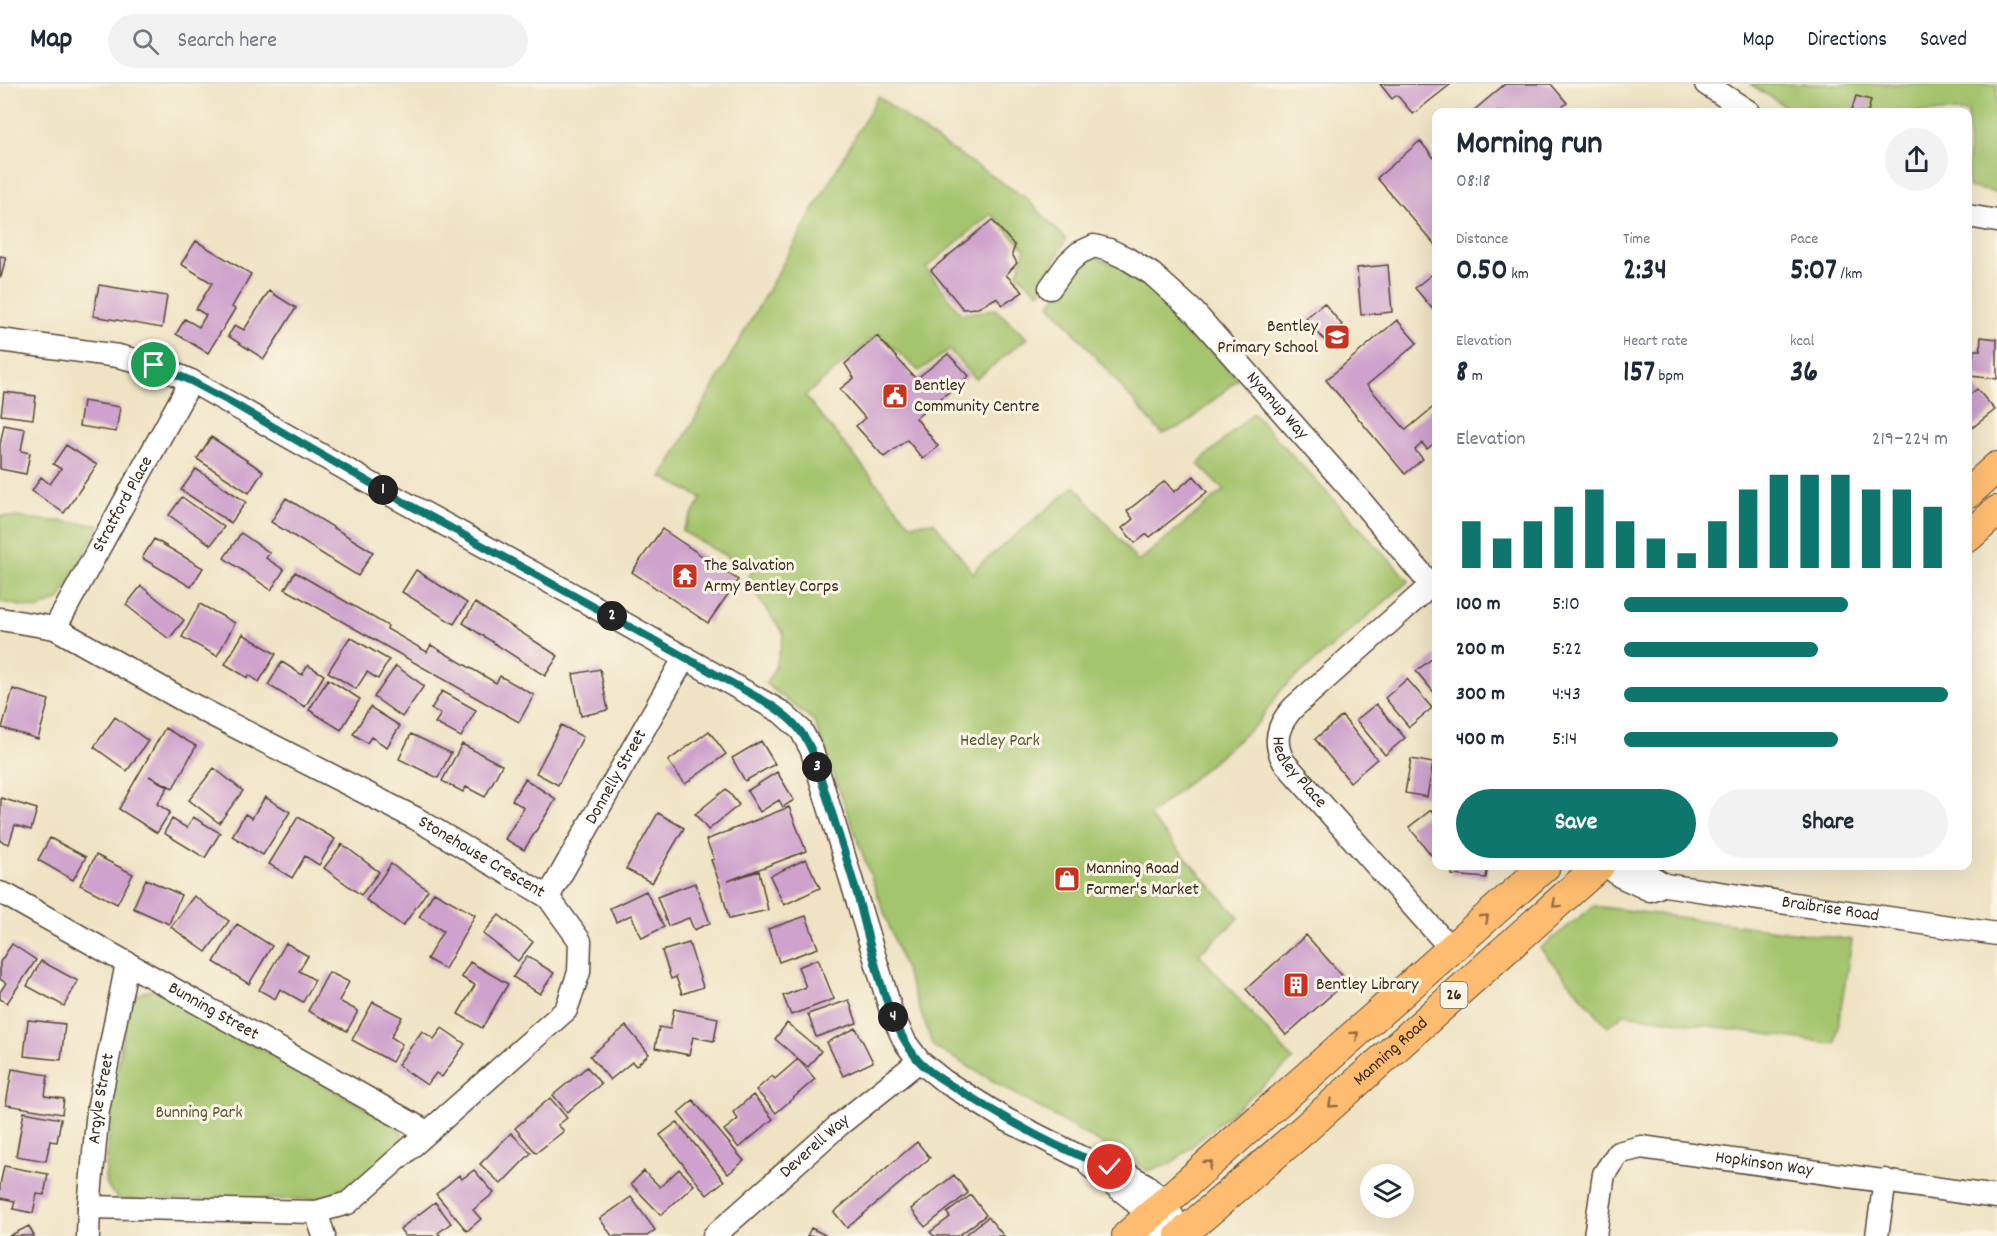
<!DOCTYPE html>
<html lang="en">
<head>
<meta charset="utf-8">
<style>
  :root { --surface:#fff; --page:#f2f2f3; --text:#1f2937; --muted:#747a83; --line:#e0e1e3; --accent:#0f766e }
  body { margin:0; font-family:Dekko,sans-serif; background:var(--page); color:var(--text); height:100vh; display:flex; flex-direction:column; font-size:22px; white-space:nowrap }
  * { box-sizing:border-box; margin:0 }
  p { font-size:20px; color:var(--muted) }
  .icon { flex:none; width:33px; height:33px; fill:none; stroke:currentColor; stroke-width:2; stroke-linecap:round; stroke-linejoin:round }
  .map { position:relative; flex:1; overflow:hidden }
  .sheet { position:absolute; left:1432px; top:24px; width:540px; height:762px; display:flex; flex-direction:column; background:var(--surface); border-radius:12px; box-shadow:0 6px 24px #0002 }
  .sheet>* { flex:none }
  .tools { position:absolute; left:1360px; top:1080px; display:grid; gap:12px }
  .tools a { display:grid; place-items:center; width:54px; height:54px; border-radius:50%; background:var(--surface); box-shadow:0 6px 24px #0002; font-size:30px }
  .pin { position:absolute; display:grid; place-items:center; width:51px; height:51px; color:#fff; margin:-26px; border:3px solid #fff; border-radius:50%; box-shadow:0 2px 6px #0007 }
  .km { position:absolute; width:30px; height:30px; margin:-15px; border-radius:50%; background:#222; color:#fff; font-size:16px; line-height:30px; text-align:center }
  .round { display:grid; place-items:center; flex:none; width:63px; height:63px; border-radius:32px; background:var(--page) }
  .overview { display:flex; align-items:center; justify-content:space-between; height:102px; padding:0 24px }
  h1 { font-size:33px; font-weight:700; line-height:45px }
  .figures { display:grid; grid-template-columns:repeat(3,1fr); gap:9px; height:102px; padding:6px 24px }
  .figures div { display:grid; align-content:center }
  .figures b { font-size:30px; font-weight:700 }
  .figures small { font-size:16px; font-weight:400 }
  .figures p { font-size:16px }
  .chart { height:168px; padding:12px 24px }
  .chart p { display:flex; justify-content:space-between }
  .chart svg { width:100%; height:108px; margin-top:6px; stroke:var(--accent); stroke-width:6 }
  .action { display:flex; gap:12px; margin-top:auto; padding:12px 24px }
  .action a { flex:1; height:69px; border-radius:36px; background:var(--accent); color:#fff; font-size:24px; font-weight:700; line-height:69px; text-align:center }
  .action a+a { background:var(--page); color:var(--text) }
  ul { padding:0 24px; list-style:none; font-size:20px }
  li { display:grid; grid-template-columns:96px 72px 1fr; align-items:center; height:45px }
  li i { height:15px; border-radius:8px; background:var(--accent) }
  header { display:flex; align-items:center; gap:36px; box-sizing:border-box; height:84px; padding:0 30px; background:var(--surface); border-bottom:2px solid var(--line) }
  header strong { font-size:28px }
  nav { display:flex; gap:33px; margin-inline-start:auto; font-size:21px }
  .search { width:420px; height:54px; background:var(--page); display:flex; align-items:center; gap:15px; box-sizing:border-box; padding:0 21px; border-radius:33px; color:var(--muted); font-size:22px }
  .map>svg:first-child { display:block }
  .green { fill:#a4c46d; stroke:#707746; stroke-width:1.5 }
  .building { fill:#cea2cc }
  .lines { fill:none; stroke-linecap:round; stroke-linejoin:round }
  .minor-casing { stroke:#564637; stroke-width:25 }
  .major-casing { stroke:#564637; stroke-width:32 }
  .minor { stroke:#fff; stroke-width:22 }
  .major { stroke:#febc70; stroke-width:30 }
  .oneway { stroke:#936c43 }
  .route-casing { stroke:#fff; stroke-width:12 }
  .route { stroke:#0f766e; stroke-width:8 }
  .labels { text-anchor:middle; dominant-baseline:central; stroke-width:6; stroke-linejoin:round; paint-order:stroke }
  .shield { fill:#fcf5e5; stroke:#75675a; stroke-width:1.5 }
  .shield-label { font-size:16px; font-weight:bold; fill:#3b2a1e }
  .poi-label { font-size:18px; fill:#3b2a1e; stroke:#fcf5e5; text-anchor:start }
  .street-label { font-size:18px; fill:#3b2a1e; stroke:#fcf5e5 }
  .park-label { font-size:18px; fill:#5a5836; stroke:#fcf5e5 }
</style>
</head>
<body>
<header>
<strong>Map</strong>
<div class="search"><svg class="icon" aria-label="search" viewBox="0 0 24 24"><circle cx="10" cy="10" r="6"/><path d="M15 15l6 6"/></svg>Search here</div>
<nav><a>Map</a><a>Directions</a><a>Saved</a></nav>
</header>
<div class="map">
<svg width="1997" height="1152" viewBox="0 0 1997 1152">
  <rect width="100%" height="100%" fill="#fcf5e5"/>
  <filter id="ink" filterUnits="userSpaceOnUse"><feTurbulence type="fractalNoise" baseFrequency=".0167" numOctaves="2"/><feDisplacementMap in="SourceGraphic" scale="12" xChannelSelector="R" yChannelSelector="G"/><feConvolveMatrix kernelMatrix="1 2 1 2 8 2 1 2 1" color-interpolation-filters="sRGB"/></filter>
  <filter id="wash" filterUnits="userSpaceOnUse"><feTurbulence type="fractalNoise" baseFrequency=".008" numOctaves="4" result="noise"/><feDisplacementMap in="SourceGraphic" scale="24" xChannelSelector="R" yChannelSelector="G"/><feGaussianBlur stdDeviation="1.35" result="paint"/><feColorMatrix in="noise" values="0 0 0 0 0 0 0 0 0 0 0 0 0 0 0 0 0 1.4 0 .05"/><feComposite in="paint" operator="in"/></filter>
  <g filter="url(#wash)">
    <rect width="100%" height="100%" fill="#efe3c4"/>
    <path class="green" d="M1750,0H1997V109L1968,103V28H1794Z
      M878,12L926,49L1026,114L1066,155L1039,209L1017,190L1025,165L991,130L926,184L961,230L995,225L1027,254L976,295L949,266L919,287L878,250L805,312L910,440L934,438L974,490L977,483L1075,402L1138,478L1224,406L1198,380L1253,329L1409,497L1282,605L1257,640L1149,732L1239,834L1199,870L1293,976L1171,1080L1148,1087L933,962L814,637L766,600L776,581L784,550L747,498L752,487L682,447L702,414L662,393Z
      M1095,173L1125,185L1167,217L1238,295L1186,340L1162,350L1050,220L1079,181Z
      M0,432L100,441L60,515L37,525L0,518Z
      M1594,822L1852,856L1835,960L1624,930L1608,943L1540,864Z
      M157,906L400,1044L402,1050L399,1061L341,1111L320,1115L123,1116C112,1111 108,1106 105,1094C108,1064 120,929 136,913C141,907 150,906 157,906Z"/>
    <g id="blocks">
      <path class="building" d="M1380,0H1451L1413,30L1397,11L1392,15Z
        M1505,0H1551L1567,19L1555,28H1472Z
        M1856,12L1871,16L1868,28H1851Z
        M1420,57L1434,74L1437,72V163L1377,94Z
        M992,136L1015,162L1012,170L1017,179L1006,191L1023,208L1003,221L996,214L978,224L963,225L931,186Z
        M196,157L251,190L232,223L235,225L208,269L176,250L185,235L199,243L206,231L196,225L212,199L181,180Z
        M0,172L6,173L1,193H0Z
        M1388,181L1392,228L1361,231L1357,184Z
        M1431,191L1437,198V226L1435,228L1415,204Z
        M99,201L167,212L162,244L93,232Z
        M269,207L296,224L264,275L228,252L235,241L244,246Z
        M1324,219L1342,241L1324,256L1306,234Z
        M1397,236L1417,259L1367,301L1406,346L1437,320V357L1427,365L1422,359L1415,366L1423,375L1405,390L1326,296Z
        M877,252L916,295L948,270L969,292L916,334L938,362L923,375L907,356L884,373L856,342L865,334L840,305L854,294L845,280Z
        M1981,253L1997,255V295L1971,292L1974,266H1980Z
        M1977,305L1995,326L1968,347V312Z
        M4,308L36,312L33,335L1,331Z
        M83,317L120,323L116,348L79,342Z
        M4,341L25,345L21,367L30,369L26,390L0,385V361Z
        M211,353L263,387L249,409L197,375Z
        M66,361L97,381L64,429L32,407L41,393L50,400L61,385L53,380Z
        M196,385L246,418L231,439L181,406Z
        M1194,392L1207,408L1150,453L1147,450L1135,459L1122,444L1133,435L1127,427L1165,397L1174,408Z
        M182,413L224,443L211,461L169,431Z
        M286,414L373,468L358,492L271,438Z
        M662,445L738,496L708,539L632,488Z
        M241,449L270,469L266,474L284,486L271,506L224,474Z
        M154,455L203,484L191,503L142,474Z
        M416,486L467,519L454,540L402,508Z
        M295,488L388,542L387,545L427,568L431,561L496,599L500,592L534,611L519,638L285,505Z
        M141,502L184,536L169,555L126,521Z
        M475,519L558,572L545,592L463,539Z
        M200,520L235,539L217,572L182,553Z
        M243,550L276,570L259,598L249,591L248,594L225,580Z
        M350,553L389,576L378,595L367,588L356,605L328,588Z
        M1437,571V612L1416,587Z
        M282,578L302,591L308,581L324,591L305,623L268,601Z
        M396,582L424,602L402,633L374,613Z
        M600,585L608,626L581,632L573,590Z
        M328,595L360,615L341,646L309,626Z
        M1407,595L1432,624L1409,643L1385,614Z
        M13,605L49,616L38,655L2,644Z
        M442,607L476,626L461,653L435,639L441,630L431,625Z
        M1376,620L1405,654L1385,671L1356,636Z
        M370,623L400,642L387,663L371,653L367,659L353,650Z
        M1342,632L1377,675L1350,698L1315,655Z
        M115,633L148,657L127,687L94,663Z
        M561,641L583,653L558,701L536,689Z
        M165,644L196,662L173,704L149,692L168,703L157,720L170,728L157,749L119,725Z
        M709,647L726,670L685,700L668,677Z
        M411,650L451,669L438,694L399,675Z
        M761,657L775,680L745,697L732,674Z
        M462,660L502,681L485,713L466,703L463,708L442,697Z
        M1411,675L1433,679L1427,713L1405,709Z
        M214,684L243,707L219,739L189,716Z
        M777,688L794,716L783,723L779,716L760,728L747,707Z
        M525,695L556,715L524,766L505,755L524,724L512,716Z
        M726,705L739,721L708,746L695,730Z
        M265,713L290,728L263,771L232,752L245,730L252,734Z
        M1,714L37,725L31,746L15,741L9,760L0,757Z
        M789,723L806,767L728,797L759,787L768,826L729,835L720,800L711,776L714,775L706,756Z
        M1431,726L1437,734V766L1431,771L1409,743Z
        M658,729L684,744L652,799L626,785Z
        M193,733L220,749L205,774L164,749L172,735L187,744Z
        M298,733L335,755L319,781L305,772L292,794L269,780Z
        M50,754L86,773L73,796L38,776Z
        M342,760L379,788L361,811L324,784Z
        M96,771L133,790L117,820L80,801Z
        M806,775L820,804L784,821L770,792Z
        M391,780L428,806L403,842L366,816Z
        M1453,782H1488L1486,794L1452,791Z
        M146,795L181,811L169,840L133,824Z
        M695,799L710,839L694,846L689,834L668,842L657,813Z
        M646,807L664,843L642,854L631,831L616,838L610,824Z
        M434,808L475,831L445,885L427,875L443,847L419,833Z
        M194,812L229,837L206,868L171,843Z
        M499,831L533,858L518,877L483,850Z
        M806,832L818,864L779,878L768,845Z
        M237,840L272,862L249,900L214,878Z
        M1306,851L1347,897L1286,951L1246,905Z
        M286,859L308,872L299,887L315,896L303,918L280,905L275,915L259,906Z
        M689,859L703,903L682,910L676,893L671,895L662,867Z
        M12,860L36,876L7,919L0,915V908L6,899L0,895V878Z
        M527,872L554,889L540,910L513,893Z
        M818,875L834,915L791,931L783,912L806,903L798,883Z
        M41,877L78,897L64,922L27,902Z
        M470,878L508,900L482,944L458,930L475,901L461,893Z
        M329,888L349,898L339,917L358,927L347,947L308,927Z
        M849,916L857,939L816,953L808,930Z
        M373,918L402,933L391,953L402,960L392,978L352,956Z
        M674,925L718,934L714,957L693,953L689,971L655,964L659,943L670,945Z
        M28,936L65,940L61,976L24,972Z
        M787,939L821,967L808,983L775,955Z
        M626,942L649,970L636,982L632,978L610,996L590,972Z
        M442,944L465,960L442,993L436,989L427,1001L398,981L422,947L434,955Z
        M856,944L873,978L843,992L827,958Z
        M798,975L815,995L776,1029L756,1006L772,992L775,995Z
        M587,983L601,1000L567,1028L553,1011Z
        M12,985L48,991L45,1012L64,1015L62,1030L6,1021Z
        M753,1011L773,1035L739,1064L724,1046L738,1035L733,1028Z
        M550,1014L567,1034L558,1041L564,1047L536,1069L515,1044Z
        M693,1016L744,1077L728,1090L678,1029Z
        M24,1028L61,1035L57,1058L50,1057L46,1077L16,1072Z
        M677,1038L724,1097L707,1111L660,1051Z
        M511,1049L531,1069L501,1100L480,1080Z
        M917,1058L930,1074L847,1144L834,1128Z
        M4,1082L48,1090L44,1111L37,1110L33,1129L13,1125L15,1117L0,1114V1101Z
        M679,1085L694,1101L661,1131L631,1100L644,1087L660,1103Z
        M474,1086L494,1109L473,1126L481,1135L467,1147L436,1110L459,1091L462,1095Z
        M954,1091L968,1109L925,1143L911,1125Z
        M971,1111L986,1131L958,1152H934L930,1148L950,1133L947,1129Z
        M631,1113L655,1146L647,1152H612L600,1135Z
        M435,1118L451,1139L438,1149L441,1152H405L400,1145Z
        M988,1133L1004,1152H964Z
        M29,1142L34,1152H9Z
        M811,1144L827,1152H807Z"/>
    </g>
  </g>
  <g filter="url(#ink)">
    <use href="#blocks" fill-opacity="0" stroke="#564637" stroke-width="1.5"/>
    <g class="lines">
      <defs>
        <g id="minor">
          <path d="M1706,0L1749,28"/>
          <path d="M1968,132L1997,137"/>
          <path id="s1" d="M1050,204L1068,179L1079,169L1094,162L1109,166L1126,174L1152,190L1194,228L1360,416L1431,501"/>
          <path d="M0,256L118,272L154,281L191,297L393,412L579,514L781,628L801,646L812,667L892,930L905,958L919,977L944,997L1007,1036L1080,1073L1121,1087L1146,1101L1165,1118L1183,1152"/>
          <path id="s2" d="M1437,496L1294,623C1278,640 1272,657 1284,678L1451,865"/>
          <path id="s3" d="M0,535L55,544L185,617L415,734L548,813L580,857L579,888L566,926L348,1119L316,1128L89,1123"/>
          <path id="s4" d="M55,544L191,297"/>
          <path d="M1608,782L1620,792L1650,806L1658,803"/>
          <path id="s5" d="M1637,782L1648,791L1665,801L1997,850"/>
          <path id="s6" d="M0,809L8,812L427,1048"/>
          <path id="s7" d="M548,813L685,573"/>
          <path d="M1090,1082L1131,1114L1149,1133L1158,1152"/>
          <path d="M316,1128L324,1152"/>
          <path id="s8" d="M88,1152L89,1123L98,1026L127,879"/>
          <path id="s9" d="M714,1152L839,1041L919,977"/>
          <path id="s10" d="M1595,1152L1604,1090L1618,1069L1641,1063L1997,1113"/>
          <path d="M1877,1152L1885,1096"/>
        </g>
        <g id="major">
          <path d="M1968,409L1997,383"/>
          <path d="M1968,453L1997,427"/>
          <path d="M1127,1152L1545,782"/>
          <path id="s11" d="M1180,1152L1308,1042L1599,782"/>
        </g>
      </defs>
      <use href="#minor" class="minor-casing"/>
      <use href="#major" class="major-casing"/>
      <use href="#minor" class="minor"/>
      <use href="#major" class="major"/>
    </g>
    <defs><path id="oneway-chevron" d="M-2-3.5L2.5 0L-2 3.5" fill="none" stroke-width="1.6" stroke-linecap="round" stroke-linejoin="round" transform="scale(1.5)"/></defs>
    <g class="oneway">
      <use href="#oneway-chevron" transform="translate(1556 820) rotate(138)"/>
      <use href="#oneway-chevron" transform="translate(1485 834) rotate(-42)"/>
      <use href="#oneway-chevron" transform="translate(1355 951) rotate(-42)"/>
      <use href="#oneway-chevron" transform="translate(1332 1020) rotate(138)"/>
      <use href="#oneway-chevron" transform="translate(1209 1080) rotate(-41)"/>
    </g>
  </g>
  <g class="lines" filter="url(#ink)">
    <defs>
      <path id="route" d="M154,281L191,297L234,320L393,412L766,618C787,631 802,644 812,667C827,714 843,762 857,810C871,861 884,934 917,975C929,989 949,1000 964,1009C1011,1038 1058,1066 1110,1083"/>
    </defs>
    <use href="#route" class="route-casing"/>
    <use href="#route" class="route"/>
  </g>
  <defs>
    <symbol id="school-square" viewBox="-11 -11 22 22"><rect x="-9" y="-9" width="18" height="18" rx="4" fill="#c8321e" stroke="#fcf5e5"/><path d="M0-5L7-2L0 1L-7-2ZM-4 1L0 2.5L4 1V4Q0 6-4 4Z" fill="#fff"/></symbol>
    <symbol id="civic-square" viewBox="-11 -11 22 22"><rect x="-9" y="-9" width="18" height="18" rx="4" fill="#c8321e" stroke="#fcf5e5"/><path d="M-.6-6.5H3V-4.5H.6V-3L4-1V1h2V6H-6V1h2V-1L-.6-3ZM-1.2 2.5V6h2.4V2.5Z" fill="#fff"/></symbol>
    <symbol id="temple-square" viewBox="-11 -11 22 22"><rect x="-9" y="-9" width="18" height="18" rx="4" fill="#c8321e" stroke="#fcf5e5"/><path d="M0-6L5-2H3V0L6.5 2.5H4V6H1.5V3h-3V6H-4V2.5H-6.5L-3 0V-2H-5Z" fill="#fff"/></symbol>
    <symbol id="shop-square" viewBox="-11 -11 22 22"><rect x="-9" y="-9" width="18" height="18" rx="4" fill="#c8321e" stroke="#fcf5e5"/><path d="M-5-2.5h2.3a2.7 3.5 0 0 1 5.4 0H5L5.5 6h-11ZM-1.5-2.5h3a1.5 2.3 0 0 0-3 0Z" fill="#fff"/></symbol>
    <symbol id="building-square" viewBox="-11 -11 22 22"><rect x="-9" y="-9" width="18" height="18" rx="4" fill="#c8321e" stroke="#fcf5e5"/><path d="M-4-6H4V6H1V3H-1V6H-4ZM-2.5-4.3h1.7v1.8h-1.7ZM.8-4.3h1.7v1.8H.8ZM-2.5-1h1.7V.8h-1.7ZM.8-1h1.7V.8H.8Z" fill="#fff"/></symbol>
  </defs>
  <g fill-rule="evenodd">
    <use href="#school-square" x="1322" y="238" width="30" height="30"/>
    <use href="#civic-square" x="880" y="297" width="30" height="30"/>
    <use href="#temple-square" x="670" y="477" width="30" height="30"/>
    <use href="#shop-square" x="1052" y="780" width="30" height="30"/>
    <use href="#building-square" x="1281" y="886" width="30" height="30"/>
  </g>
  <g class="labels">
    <rect class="shield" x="1440.5" y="898" width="27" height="26" rx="4.5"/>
    <g class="shield-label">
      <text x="1454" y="911">26</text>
    </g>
    <g class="poi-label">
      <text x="1318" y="243" text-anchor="end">Bentley<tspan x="1318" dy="21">Primary School</tspan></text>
      <text x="914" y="302">Bentley<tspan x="914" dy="21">Community Centre</tspan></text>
      <text x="704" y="482">The Salvation<tspan x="704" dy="21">Army Bentley Corps</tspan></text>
      <text x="1086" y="785">Manning Road<tspan x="1086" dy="21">Farmer's Market</tspan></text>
      <text x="1316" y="901">Bentley Library</text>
    </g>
    <g class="street-label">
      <text stroke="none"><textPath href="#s1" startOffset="309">Nyamup Way</textPath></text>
      <text stroke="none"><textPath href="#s4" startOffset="141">Stratford Place</textPath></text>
      <text stroke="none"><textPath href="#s2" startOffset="268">Hedley Place</textPath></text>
      <text stroke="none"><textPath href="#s7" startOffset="138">Donnelly Street</textPath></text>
      <text stroke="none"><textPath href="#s3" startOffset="540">Stonehouse Crescent</textPath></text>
      <text stroke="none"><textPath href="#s5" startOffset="201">Braibrise Road</textPath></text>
      <text stroke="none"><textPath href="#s6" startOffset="244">Bunning Street</textPath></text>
      <text stroke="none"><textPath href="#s11" startOffset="280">Manning Road</textPath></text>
      <text stroke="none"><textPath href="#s8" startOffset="138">Argyle Street</textPath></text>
      <text stroke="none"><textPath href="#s9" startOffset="135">Deverell Way</textPath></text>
      <text stroke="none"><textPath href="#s10" startOffset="236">Hopkinson Way</textPath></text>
    </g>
    <g class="park-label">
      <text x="1000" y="657">Hedley Park</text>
      <text x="199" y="1029">Bunning Park</text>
    </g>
  </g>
</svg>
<div class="tools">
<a><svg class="icon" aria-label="layers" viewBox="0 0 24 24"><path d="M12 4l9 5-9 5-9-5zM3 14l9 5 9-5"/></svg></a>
</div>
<div class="pin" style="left:154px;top:281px;background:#1e9e55"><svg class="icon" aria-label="arrive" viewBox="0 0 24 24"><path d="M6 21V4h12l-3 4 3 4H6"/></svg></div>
<div class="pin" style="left:1110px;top:1083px;background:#d93025"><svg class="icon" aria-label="check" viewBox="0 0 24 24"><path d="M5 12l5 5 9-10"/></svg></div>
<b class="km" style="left:383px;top:406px">1</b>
<b class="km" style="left:612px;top:532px">2</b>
<b class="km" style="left:817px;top:683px">3</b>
<b class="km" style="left:893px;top:933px">4</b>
<section class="sheet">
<div class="overview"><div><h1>Morning run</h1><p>08:18</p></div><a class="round"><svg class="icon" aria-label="share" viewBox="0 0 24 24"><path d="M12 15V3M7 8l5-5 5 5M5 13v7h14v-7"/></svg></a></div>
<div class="figures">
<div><p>Distance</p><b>0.50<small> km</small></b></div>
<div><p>Time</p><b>2:34</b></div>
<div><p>Pace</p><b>5:07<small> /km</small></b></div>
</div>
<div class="figures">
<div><p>Elevation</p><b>8<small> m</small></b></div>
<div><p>Heart rate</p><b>157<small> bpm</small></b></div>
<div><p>kcal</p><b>36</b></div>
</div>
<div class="chart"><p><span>Elevation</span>219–224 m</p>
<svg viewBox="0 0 160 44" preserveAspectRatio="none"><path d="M5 44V25M15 44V32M25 44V25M35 44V19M45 44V12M55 44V25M65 44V32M75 44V38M85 44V25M95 44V12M105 44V6M115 44V6M125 44V6M135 44V12M145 44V12M155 44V19"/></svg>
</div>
<ul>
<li><b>100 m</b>5:10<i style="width:69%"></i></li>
<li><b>200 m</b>5:22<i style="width:60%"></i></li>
<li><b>300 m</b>4:43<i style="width:100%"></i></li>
<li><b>400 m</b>5:14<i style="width:66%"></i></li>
</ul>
<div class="action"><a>Save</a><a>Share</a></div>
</section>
</div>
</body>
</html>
